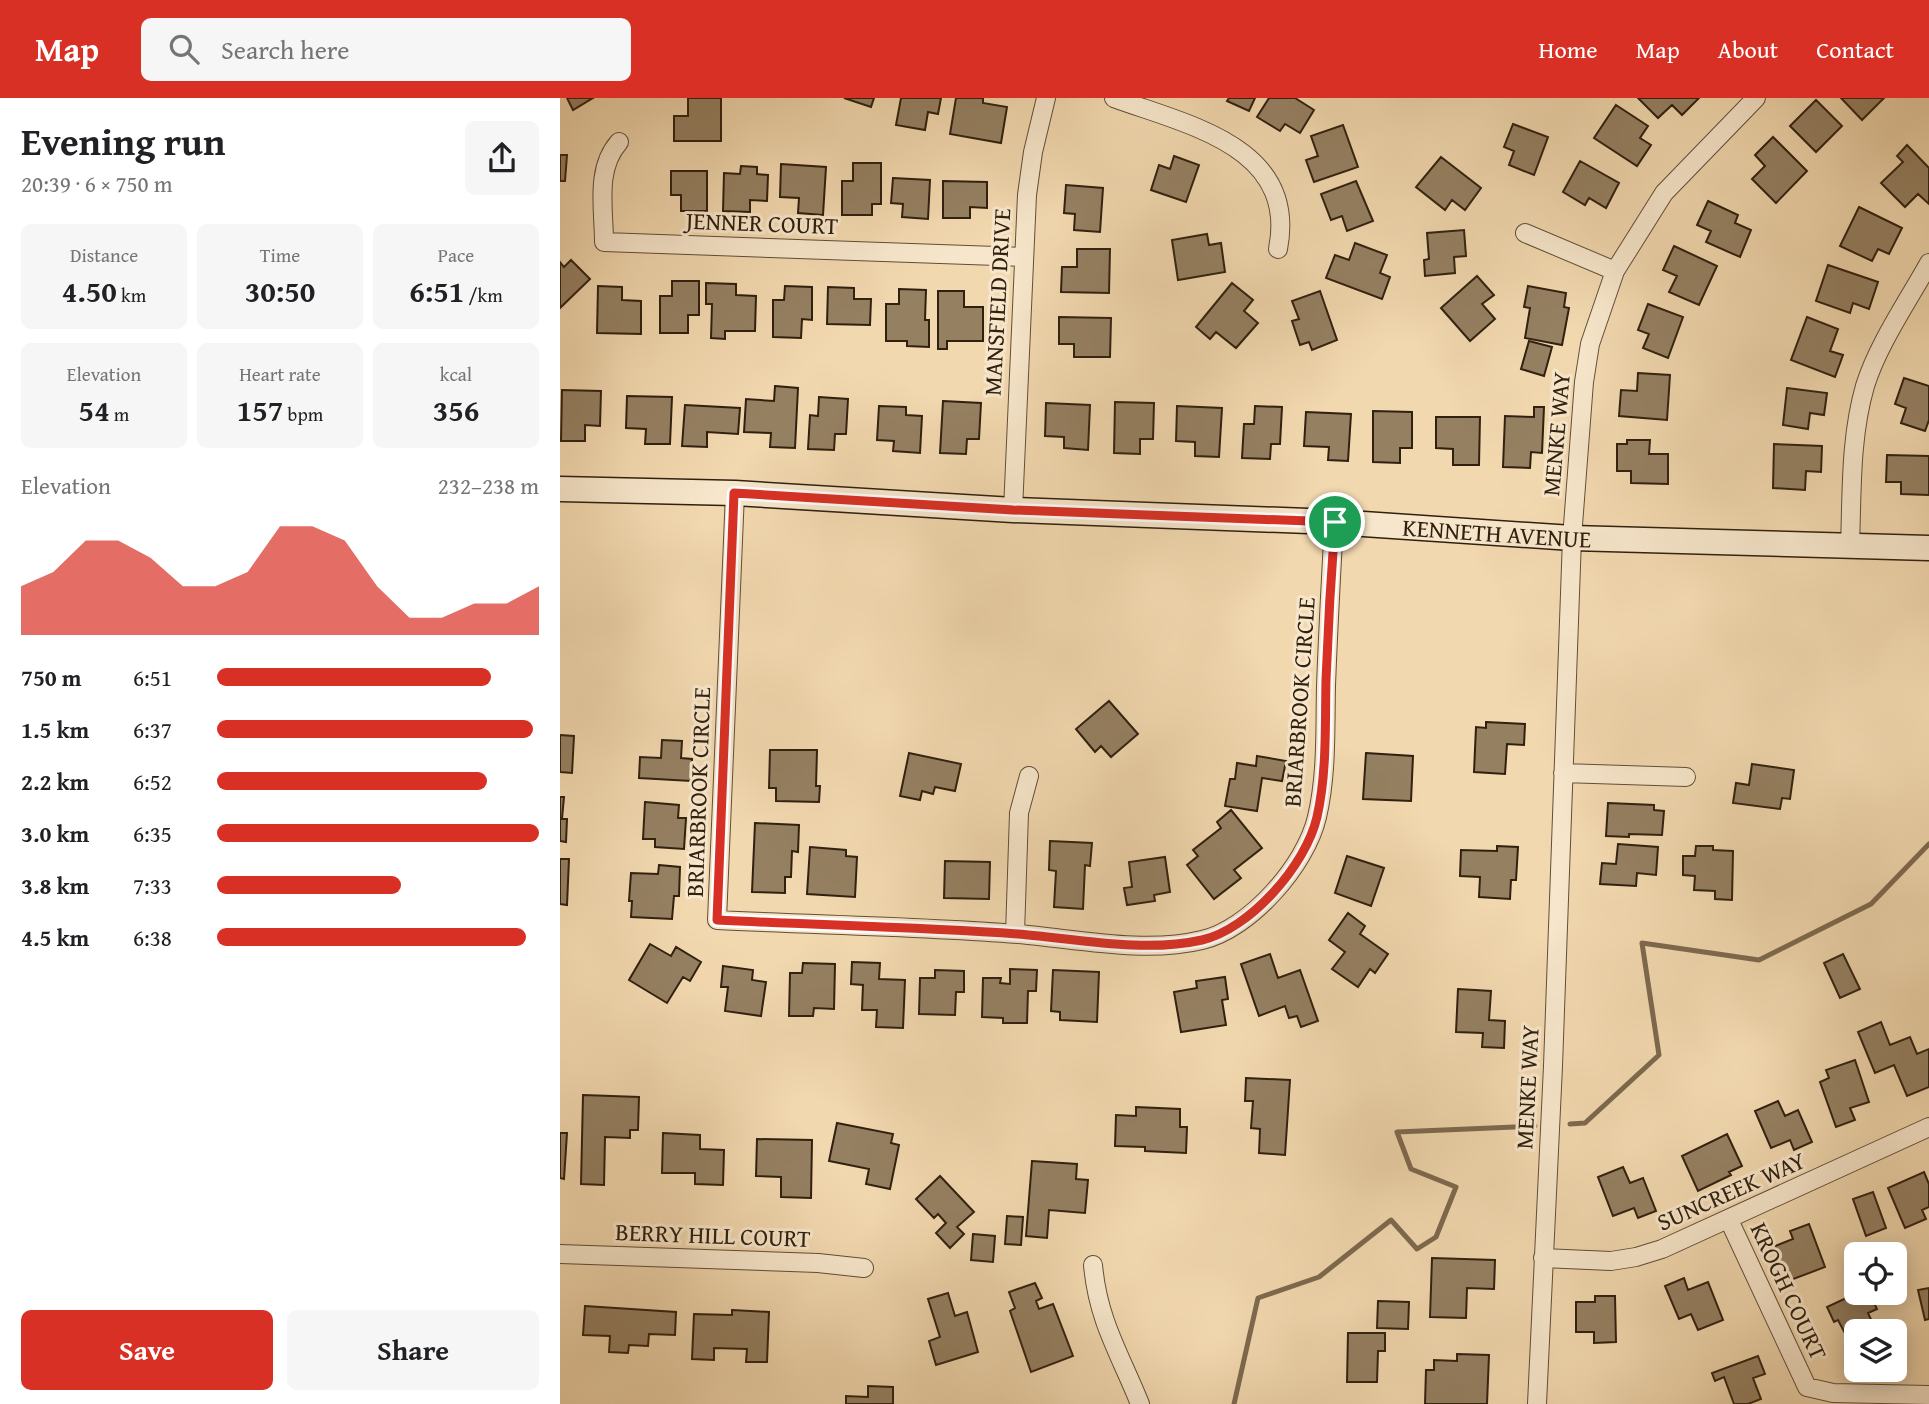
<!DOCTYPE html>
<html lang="en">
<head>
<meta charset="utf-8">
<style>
  :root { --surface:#fff; --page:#f6f6f6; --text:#202124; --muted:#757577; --accent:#d93025 }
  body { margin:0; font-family:"Gentium Book Plus",serif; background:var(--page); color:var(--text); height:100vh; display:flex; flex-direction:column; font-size:26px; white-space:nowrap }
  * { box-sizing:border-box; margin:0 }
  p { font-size:23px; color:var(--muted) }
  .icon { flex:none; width:38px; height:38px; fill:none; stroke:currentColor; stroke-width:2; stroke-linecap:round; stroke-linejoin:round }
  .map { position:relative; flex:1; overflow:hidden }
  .sheet { display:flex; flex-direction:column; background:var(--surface); width:560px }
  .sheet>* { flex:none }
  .buttons { position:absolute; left:1284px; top:1144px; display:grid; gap:14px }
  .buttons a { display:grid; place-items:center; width:63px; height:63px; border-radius:10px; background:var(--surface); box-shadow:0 4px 18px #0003; font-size:35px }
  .pin { position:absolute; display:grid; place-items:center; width:60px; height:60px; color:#fff; margin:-30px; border:4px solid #fff; border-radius:50%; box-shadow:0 2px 7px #0007 }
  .round { display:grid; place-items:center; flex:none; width:74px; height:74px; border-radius:10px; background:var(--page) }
  .overview { display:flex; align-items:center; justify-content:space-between; height:119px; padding:0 21px }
  h1 { font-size:38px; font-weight:800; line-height:52px }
  .metrics { display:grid; grid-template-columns:repeat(3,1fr); gap:10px; height:119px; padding:7px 21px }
  .metrics div { display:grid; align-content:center; border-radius:10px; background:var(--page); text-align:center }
  .metrics b { font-size:30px; font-weight:800 }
  .metrics small { font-size:19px; font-weight:400 }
  .metrics p { font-size:19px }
  .chart { height:196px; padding:14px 21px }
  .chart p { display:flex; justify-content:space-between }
  .chart svg { width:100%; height:126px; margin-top:7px; fill:var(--accent); opacity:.7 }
  .cta { display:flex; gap:14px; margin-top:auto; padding:14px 21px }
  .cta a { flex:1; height:80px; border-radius:10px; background:var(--accent); color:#fff; font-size:28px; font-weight:800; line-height:80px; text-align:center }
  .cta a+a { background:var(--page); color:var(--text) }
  ul { padding:0 21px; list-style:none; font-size:23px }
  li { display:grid; grid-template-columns:112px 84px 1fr; align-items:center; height:52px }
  li i { height:18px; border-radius:9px; background:var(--accent) }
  header { display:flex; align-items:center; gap:42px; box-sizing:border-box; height:98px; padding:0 35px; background:var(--accent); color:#fff }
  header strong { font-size:33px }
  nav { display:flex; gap:38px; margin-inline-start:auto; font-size:24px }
  .search { width:490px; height:63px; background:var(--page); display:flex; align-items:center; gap:18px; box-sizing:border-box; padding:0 24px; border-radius:10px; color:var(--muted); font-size:26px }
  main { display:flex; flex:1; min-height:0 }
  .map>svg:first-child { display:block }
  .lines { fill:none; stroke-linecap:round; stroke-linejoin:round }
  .stream { stroke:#7d694f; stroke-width:5 }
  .building { fill:#958062; stroke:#30200f; stroke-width:2 }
  .minor-casing { stroke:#604e37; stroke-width:20 }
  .secondary-casing { stroke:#30200f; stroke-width:27 }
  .minor { stroke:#f7e6cb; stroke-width:18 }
  .secondary { stroke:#f7e6cb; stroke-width:24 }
  .route-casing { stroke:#fff; stroke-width:14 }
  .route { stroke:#d93025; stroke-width:9 }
  .labels { text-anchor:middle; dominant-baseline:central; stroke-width:6; stroke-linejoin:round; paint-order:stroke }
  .street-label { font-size:24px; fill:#30200f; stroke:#f7e6cb }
</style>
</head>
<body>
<header>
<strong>Map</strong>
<div class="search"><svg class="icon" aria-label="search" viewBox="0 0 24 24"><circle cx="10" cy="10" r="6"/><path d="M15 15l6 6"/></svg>Search here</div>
<nav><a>Home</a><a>Map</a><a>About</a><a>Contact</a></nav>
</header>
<main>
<section class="sheet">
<div class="overview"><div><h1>Evening run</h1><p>20:39 · 6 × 750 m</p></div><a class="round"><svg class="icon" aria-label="share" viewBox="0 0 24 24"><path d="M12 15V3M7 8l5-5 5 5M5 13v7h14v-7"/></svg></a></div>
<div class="metrics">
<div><p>Distance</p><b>4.50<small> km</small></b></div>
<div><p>Time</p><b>30:50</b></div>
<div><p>Pace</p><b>6:51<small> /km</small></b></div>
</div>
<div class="metrics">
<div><p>Elevation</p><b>54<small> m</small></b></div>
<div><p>Heart rate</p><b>157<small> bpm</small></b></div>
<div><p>kcal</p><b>356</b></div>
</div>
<div class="chart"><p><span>Elevation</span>232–238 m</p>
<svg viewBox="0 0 160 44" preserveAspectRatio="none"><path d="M0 44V27L10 22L20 11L30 11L40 17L50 27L60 27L70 22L80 6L90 6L100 11L110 27L120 38L130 38L140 33L150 33L160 27V44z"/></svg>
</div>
<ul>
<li><b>750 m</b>6:51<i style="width:85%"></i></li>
<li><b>1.5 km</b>6:37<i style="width:98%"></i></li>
<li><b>2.2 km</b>6:52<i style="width:84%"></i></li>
<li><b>3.0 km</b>6:35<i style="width:100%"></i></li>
<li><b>3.8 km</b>7:33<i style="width:57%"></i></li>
<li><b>4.5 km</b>6:38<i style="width:96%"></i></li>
</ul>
<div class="cta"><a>Save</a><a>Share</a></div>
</section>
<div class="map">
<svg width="1369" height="1306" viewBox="0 0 1369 1306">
  <rect width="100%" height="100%" fill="#f2d8af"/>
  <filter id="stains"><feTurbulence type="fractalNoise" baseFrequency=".00286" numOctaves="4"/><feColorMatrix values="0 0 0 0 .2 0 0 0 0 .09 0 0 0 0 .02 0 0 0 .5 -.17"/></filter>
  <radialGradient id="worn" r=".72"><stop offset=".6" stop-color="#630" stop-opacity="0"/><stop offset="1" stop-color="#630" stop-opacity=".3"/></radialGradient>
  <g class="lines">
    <path class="stream" d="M1010,1026L1025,1025L1099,957L1082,845L1199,862L1311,806L1369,746
      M674,1306L698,1200L759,1179L831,1122L857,1151L876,1139L896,1089L851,1071L837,1034L975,1028"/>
  </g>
  <path class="building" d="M7,0H33L13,12Z
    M128,0H161V43H114V18H128Z
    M284,0H314L311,9Z
    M341,0H381L378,16L368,14L365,32L336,27Z
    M396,0H423V5L447,9L441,45L390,36Z
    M669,0H695L689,13L667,3Z
    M709,0H735L754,12L740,35L725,26L720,33L697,19Z
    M1078,0H1139L1122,17L1112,7L1098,20Z
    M1281,0H1324L1302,22Z
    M1256,2L1282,28L1256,54L1230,28Z
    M1056,7L1088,28L1080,40L1091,47L1077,68L1034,40Z
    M953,26L988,39L974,77L949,67L954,53L944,49Z
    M783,27L798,69L754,84L746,62L758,58L751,38Z
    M1213,39L1247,73L1216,105L1192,81L1205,68L1195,57Z
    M1347,47L1369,70V106L1358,96L1345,109L1321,85L1343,64L1337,58Z
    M0,57H7L5,83H0Z
    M614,58L639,67L626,104L591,92L599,67L610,71Z
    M881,59L921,90L905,112L892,102L885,112L856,89Z
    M1020,63L1059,85L1046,110L1029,100L1025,107L1003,94Z
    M293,65H321V106H312V117H282V83H293Z
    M221,66L266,69L263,117L238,115L239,100L220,99Z
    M181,68L197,69V76L208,77L207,103L190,102V114L163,113L164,75L180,76Z
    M111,73H147V113H121V97H111Z
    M333,80L370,82L368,121L342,119L343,106L331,105Z
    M383,83L427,84V110L410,109V120H383Z
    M796,83L813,123L787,133L782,118L771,122L761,96Z
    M506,87L543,90L540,134L514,132L515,116L504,115Z
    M1148,103L1178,117L1175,125L1191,132L1180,159L1146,144L1151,133L1137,127Z
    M1299,109L1342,130L1329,156L1318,151L1312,163L1280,148Z
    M904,132L906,158L894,159L895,175L865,178L864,162L869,161L867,135Z
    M647,136L649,147L661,145L665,174L618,182L612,142Z
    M795,145L827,157L820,175L830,179L822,201L766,180L775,157L789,162Z
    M1114,148L1157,168L1139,207L1109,194L1117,178L1103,172Z
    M517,151H550L549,195L501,194L502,169H517Z
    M11,162L30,181L0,210V164L4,169Z
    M1268,167L1318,184L1309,211L1293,205L1290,215L1256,203Z
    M917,178L934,197L922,206L935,221L910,243L881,210Z
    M112,183H139V217H128V235H100V198H112Z
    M146,185L176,186V197L196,198L195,233H165V241L151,240L152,206H146Z
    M672,185L693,202L684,213L698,225L676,250L656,234L650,241L636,229Z
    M38,188L62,189V202L81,203V236L37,235Z
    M225,188L252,189V222L242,221L241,240L213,239V202H224Z
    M968,188L1006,195L1004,209L1009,210L1002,247L965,240L970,210L964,209Z
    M268,189L294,190V201H311L310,227L267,226Z
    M339,191L366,192L365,222H369V249L347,248V243H326V206H339Z
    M378,193H404V209H423V243H387V251H378Z
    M760,193L777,242L752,252L749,244L740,247L732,223L739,221L732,203Z
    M1088,206L1123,219L1108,260L1083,250L1089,236L1078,232Z
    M499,219L551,220L550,259H514V246H499Z
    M1247,219L1278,231L1270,253L1283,257L1275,279L1231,262Z
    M969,243L992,249L984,278L961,271Z
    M1078,275L1110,277L1107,322L1059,318L1061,292L1077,293Z
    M1344,280L1369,288V322L1365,333L1341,325L1346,310L1335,306Z
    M215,288L238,290L235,350L210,349L211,335L184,334L186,301L214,303Z
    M1227,290L1267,295L1264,317L1250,315L1248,331L1223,327Z
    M2,292L41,293L40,328L25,327V343H1Z
    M67,298L112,299L110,346H85L86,331L66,330Z
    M259,299L288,301L286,336H275L274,352L248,351L250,317L258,318Z
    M383,303L421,305L419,341H407L406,356L380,355Z
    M555,304L594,305L593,341H580V356L554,355Z
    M486,305L530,307L528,352L504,350V339L485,338Z
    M125,307L180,310L178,336L147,334V349L122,348Z
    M319,308L346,309V317L362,318L360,355L333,353L334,343L317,342Z
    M617,308L662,310L659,359L635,358V344L616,343Z
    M695,308L722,309L720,346H711L710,361L682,360L684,326H694Z
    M974,309H984L982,355L971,354L970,370L943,369L945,318L974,319Z
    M813,313L852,314V350H840V365L813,364Z
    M746,314L791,316L788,363L768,362L769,349L744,348Z
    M876,319H920L919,367H893V351L876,350Z
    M1067,342H1090L1089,356H1108V386L1071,385V373H1057V346H1067Z
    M1214,346L1262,348L1261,374L1246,373L1245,392L1213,390Z
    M1327,357L1369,358V397L1341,396V384H1326Z
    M549,603L578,636L551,659L541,648L535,654L516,631Z
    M926,624L965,626L964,647L947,646L945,676L914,674L916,629L926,630Z
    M0,637L14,638L12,675L0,674Z
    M102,642L122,643L121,660L132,661L131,683L79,680L80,659L101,660Z
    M210,652H257L256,688H260L259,704L216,703V690H209Z
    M349,655L401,666L395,693L375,689L373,696L362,693L360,702L340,698Z
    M806,655L853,658L851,703L803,701Z
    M697,658L726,663L722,683L702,680L697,713L665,708L670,681H675L677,665L696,668Z
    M1192,666L1234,672L1230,701L1222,700L1220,711L1173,705L1176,685L1189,687Z
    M0,699H4L2,721H7L6,744L0,743Z
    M85,704L119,707L118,720H126L124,751L95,749V741H83Z
    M1048,705L1094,707V712L1104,713L1102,737L1069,736V739L1046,738Z
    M671,712L702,750L674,772L681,780L654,801L627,767L638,758L633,752L661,730L657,724Z
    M195,725L239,727L238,754L232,753L231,779H225V795L192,794Z
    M490,743L532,745L530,768L525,767L523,811L494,809L496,773L489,772Z
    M1058,746L1098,749L1096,777L1077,775L1076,788L1040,786L1042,765L1056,766Z
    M937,748L958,749L956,782H951L950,801L919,799L920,779L900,778L901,752L937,753Z
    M1136,748H1153V752L1173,753L1172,802L1155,801V793L1134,792L1135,778L1123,777V758H1135Z
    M250,749L286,752V758L297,759L295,799L247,796Z
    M787,758L824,770L811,808L775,795Z
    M605,759L610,794L594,797L595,803L567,807L564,790L572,789L569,764Z
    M0,761H9L7,807L0,806Z
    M385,763L430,764L429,801L384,800Z
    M99,767L120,769L119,798H114L112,821L71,819L72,803H69L71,775L98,776Z
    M788,815L805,828L800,836L828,856L815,875L810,871L798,889L772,871L785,854L769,842Z
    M90,846L111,858L116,849L141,864L130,883L123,879L107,905L69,882Z
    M710,856L718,880L740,872L758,923L741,929L737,918L729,920L725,908L699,918L681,866Z
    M1283,856L1300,891L1280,900L1264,865Z
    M292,864L320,865L319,881L345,882L343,930L316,929L317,912H302L303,887L291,886Z
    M243,865L275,866L274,911L254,910L253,918H229L230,875H242Z
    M163,868L193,872L192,882L206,884L201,918L165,913L168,889H161Z
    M450,871L477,872L476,893H468L467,925H443V920L422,919L423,880H441L440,885L450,886Z
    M375,872L404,873V894H396L395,917L359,916L360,880H375Z
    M493,872L539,874L537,924L500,922V914L491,913Z
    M665,879L668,901L662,902L666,927L621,934L614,894L637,890L636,883Z
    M898,891L931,893L929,922L945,923L944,950L922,949L923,935L896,934Z
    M1321,924L1330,947L1350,939L1357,956L1369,951V989L1347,998L1334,967L1315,975L1298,934Z
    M1295,962L1309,1004L1290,1010L1295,1022L1276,1029L1260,984L1269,980L1266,972Z
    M686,980L730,982L725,1057L699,1055L700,1031L691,1030L693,1003H685Z
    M23,997L79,999L78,1032H70V1040L45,1039L44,1087L21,1086Z
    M1218,1003L1225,1018L1238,1012L1252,1044L1234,1052L1230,1042L1211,1050L1195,1013Z
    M576,1009L620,1011V1029H627L626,1055L585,1053V1049L555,1048L556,1017L576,1018Z
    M277,1025L333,1036L331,1045L339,1047L330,1091L306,1086L309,1071L269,1063Z
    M0,1035H7L4,1081L0,1080Z
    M103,1035L140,1037V1051L164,1052L163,1087L135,1086V1075H102Z
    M1167,1036L1182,1068L1169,1074L1171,1077L1138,1093L1122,1058Z
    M197,1041L252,1042L251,1100L221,1099V1079L196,1078Z
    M472,1063L517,1066L516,1081L528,1082L525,1115L489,1112L487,1140L466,1138Z
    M1063,1069L1070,1085L1083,1080L1096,1113L1078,1120L1074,1110L1053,1118L1038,1079Z
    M1364,1074L1369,1086V1109L1362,1112L1366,1121L1345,1130L1328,1090Z
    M380,1078L414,1114L397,1129L404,1136L390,1150L376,1135L386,1125L378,1116L374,1120L356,1101Z
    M1313,1094L1326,1130L1306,1138L1293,1101Z
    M447,1118L463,1119L461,1147L445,1146Z
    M1249,1126L1265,1169L1228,1183L1215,1148L1233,1141L1230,1133Z
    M413,1136L435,1138L433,1164L411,1162Z
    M872,1160L935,1162L934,1191L907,1190L906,1220L870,1219Z
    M1124,1180L1128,1192L1148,1184L1163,1222L1138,1232L1131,1216L1119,1221L1105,1188Z
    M475,1185L482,1200L476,1203L479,1211L493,1206L513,1258L471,1274L450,1213L455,1210L449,1194Z
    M1369,1190V1221L1365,1222L1358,1192Z
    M388,1195L395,1218L407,1214L418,1254L376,1267L369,1243L380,1239L368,1201Z
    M1297,1195H1309L1317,1211L1308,1215L1314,1228L1303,1234H1297V1237L1288,1241L1278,1222L1274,1224L1267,1209Z
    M1035,1198H1055L1056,1244L1034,1245V1234H1016V1204H1035Z
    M818,1203L849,1204L848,1231L817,1230Z
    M25,1208L116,1214L115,1237L89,1236L88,1248L69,1247L68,1255L49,1254L50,1238L23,1237Z
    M172,1212L209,1214L207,1264H186L187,1251L154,1250V1262L132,1261L134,1216L172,1217Z
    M788,1235H825V1253H818L817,1284H787Z
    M897,1256L929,1257L927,1306H865L866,1272H874V1262L897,1263Z
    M1198,1258L1205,1276L1193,1280L1201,1301L1188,1306H1174L1164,1279L1155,1283L1152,1275Z
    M308,1288L333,1289V1306H286V1298L308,1299Z"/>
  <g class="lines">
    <defs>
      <path id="minor" d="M554,0C627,27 738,48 718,151
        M59,44C35,71 44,111 44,144L463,159
        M965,135L1055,173
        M175,395L157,822C257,827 358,828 458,836C517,841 585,856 642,842C690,831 746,767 757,719C767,677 765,631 766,588C768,533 771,479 774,424
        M453,412L467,97L473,54L486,0
        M1290,448C1292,395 1290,340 1305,288C1318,246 1348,203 1369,165
        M1003,675L1126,679
        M455,836L459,715L469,678
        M1169,1122L1247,1289L1273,1295L1369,1297
        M0,1156L258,1165L304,1170
        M983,1160L1051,1163L1076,1159L1102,1151L1369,1029
        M533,1167C538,1223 560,1256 580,1306
        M977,1306L993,968L1012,440L1024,284L1030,246L1055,173L1104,95L1196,0"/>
      <g id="secondary">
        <path id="s1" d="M0,391L175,395L453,412L774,424L1012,440L1369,450"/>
      </g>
    </defs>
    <use href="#minor" class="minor-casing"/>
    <use href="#secondary" class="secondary-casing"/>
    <use href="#minor" class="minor"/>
    <use href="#secondary" class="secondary"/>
  </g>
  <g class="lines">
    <defs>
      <path id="route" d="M174,395L453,412L775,424C771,477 768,530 766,582C765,627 767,675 757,719C746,767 690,831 642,842C584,855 517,841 458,836C358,829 257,827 157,822Z"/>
    </defs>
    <use href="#route" class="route-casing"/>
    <use href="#route" class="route"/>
  </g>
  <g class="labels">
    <g class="street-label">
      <text transform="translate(202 125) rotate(2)">JENNER COURT</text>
      <text transform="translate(437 204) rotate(-87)">MANSFIELD DRIVE</text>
      <text transform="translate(996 336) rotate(-85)">MENKE WAY</text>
      <text stroke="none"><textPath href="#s1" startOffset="938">KENNETH AVENUE</textPath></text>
      <text transform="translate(739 604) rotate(-86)">BRIARBROOK CIRCLE</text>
      <text transform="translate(138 694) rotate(-88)">BRIARBROOK CIRCLE</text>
      <text transform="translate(967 989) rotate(-87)">MENKE WAY</text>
      <text transform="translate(1171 1093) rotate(-24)">SUNCREEK WAY</text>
      <text transform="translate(153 1137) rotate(2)">BERRY HILL COURT</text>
      <text transform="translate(1229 1193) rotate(65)">KROGH COURT</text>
    </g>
  </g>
  <rect width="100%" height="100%" filter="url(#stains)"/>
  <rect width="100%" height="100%" fill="url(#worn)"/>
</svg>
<div class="buttons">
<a><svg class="icon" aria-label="locate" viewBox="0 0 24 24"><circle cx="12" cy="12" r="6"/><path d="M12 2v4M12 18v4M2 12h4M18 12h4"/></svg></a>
<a><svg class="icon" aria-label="layers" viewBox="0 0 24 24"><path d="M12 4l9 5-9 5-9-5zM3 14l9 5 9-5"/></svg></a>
</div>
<div class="pin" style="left:775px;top:424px;background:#1e9e55"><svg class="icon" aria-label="arrive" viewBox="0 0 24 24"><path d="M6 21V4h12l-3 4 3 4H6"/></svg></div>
</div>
</main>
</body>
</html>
